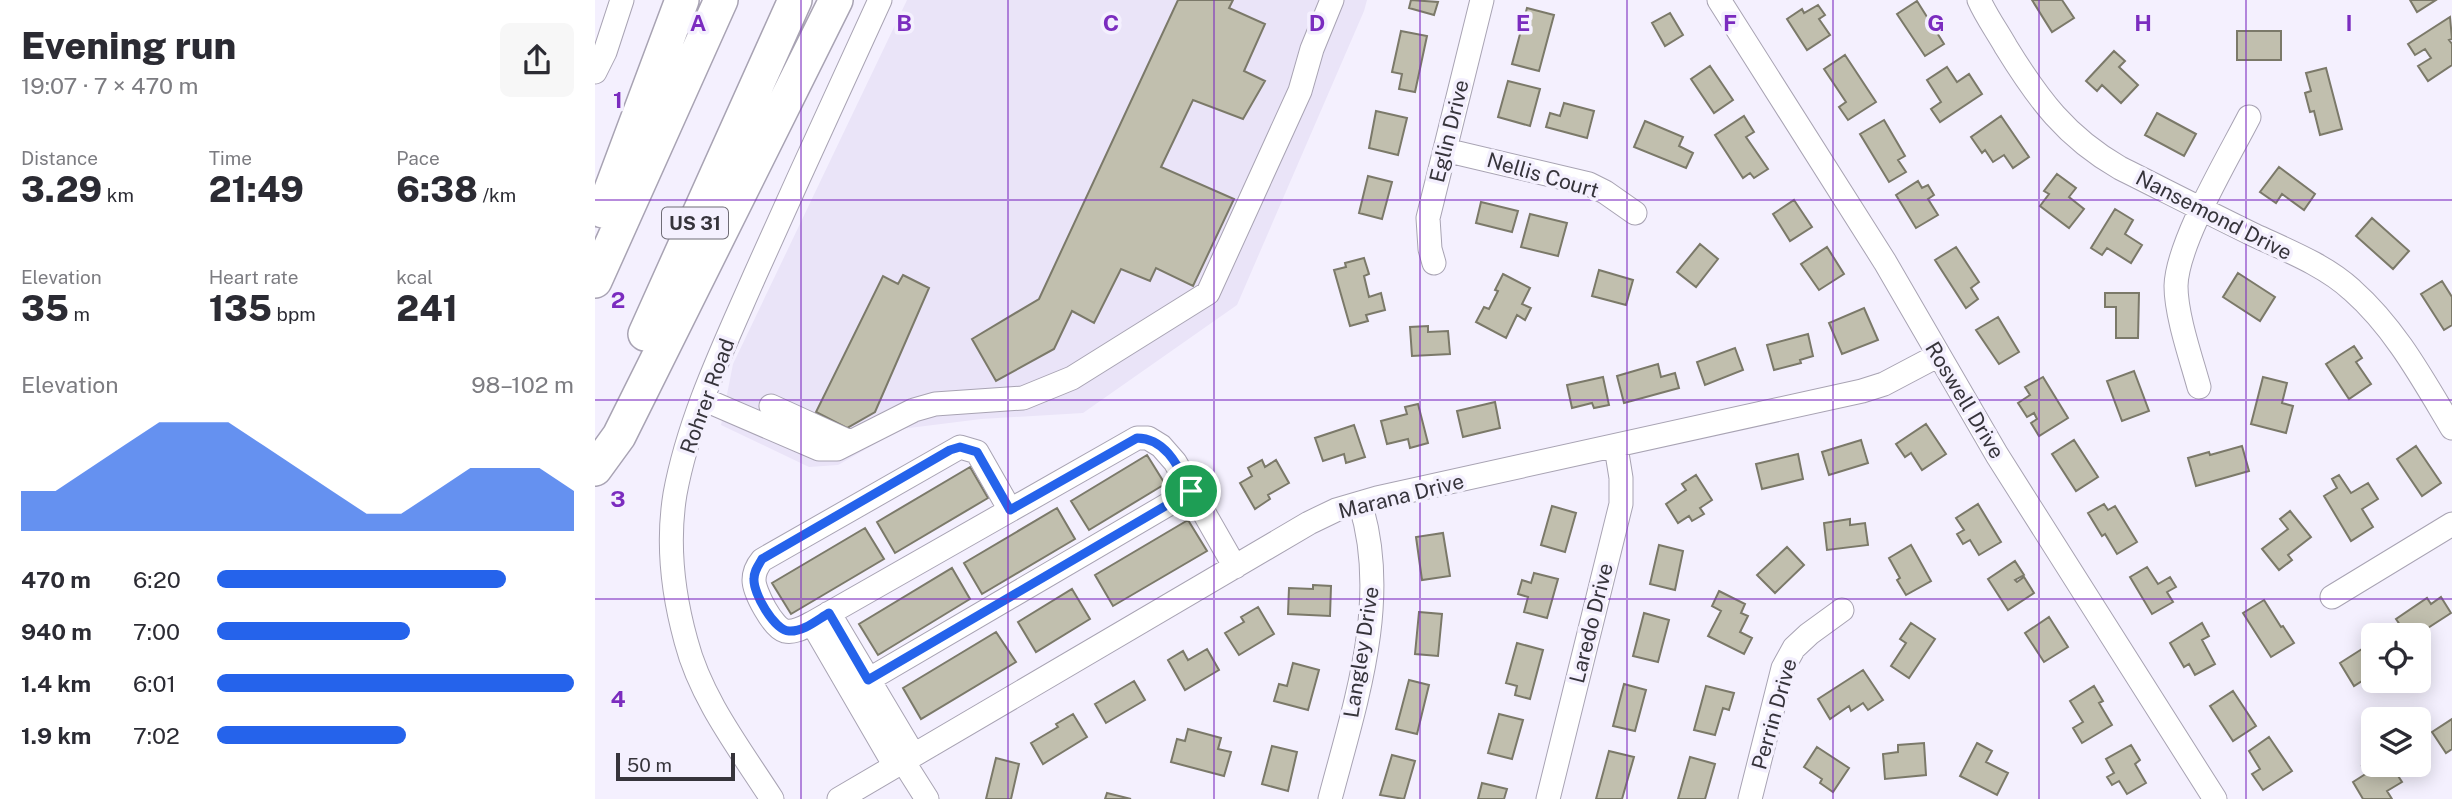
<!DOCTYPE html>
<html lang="en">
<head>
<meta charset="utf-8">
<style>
  :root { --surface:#fff; --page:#f7f7f7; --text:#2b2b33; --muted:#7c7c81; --accent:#2563eb }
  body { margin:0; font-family:"Public Sans",sans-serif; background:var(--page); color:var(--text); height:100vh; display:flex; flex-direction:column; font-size:26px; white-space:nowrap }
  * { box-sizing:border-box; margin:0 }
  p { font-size:23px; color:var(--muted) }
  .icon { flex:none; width:38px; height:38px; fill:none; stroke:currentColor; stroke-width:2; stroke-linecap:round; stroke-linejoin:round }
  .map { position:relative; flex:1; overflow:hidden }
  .drawer { display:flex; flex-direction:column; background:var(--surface); width:595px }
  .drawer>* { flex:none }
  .fabs { position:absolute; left:1766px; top:623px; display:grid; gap:14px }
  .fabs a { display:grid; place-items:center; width:70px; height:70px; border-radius:10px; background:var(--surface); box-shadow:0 4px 18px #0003; font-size:35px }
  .scale { position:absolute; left:21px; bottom:18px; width:119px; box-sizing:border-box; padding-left:7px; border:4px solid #36343b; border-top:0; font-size:19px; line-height:24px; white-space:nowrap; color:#36343b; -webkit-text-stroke:5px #f4f0fe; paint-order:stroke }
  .pin { position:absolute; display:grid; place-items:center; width:60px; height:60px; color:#fff; margin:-30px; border:4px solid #fff; border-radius:50%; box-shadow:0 2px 7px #0007 }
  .round { display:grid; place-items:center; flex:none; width:74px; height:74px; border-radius:10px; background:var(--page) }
  .head { display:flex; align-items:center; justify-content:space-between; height:119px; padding:0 21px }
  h1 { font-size:38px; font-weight:800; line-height:52px }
  .figures { display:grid; grid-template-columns:repeat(3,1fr); gap:10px; height:119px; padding:7px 21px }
  .figures div { display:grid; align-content:center }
  .figures b { font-size:35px; font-weight:800 }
  .figures small { font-size:19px; font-weight:400 }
  .figures p { font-size:19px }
  .chart { height:196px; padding:14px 21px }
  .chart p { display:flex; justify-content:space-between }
  .chart svg { width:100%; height:126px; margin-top:7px; fill:var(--accent); opacity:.7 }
  ul { padding:0 21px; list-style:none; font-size:23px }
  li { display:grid; grid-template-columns:112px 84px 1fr; align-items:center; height:52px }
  li i { height:18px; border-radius:9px; background:var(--accent) }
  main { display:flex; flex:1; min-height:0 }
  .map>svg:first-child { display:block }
  .built { fill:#eae4f8 }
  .building { fill:#c1bfae; stroke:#7b7969; stroke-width:2 }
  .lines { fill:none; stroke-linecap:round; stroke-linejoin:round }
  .minor-casing { stroke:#a8a3b3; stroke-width:25 }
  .highway-casing { stroke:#a8a3b3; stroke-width:36 }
  .minor { stroke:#fff; stroke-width:23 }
  .highway { stroke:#fff; stroke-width:33 }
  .route-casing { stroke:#fff; stroke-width:14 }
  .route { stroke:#2563eb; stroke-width:9 }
  .grid { fill:none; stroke:#7b2cbf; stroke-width:2; stroke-opacity:0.55 }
  .labels { text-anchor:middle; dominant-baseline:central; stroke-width:7; stroke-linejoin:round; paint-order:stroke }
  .shield { fill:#f4f0fe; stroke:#6f6c76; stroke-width:2 }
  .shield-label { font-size:19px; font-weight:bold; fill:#36343b }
  .street-label { font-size:21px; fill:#36343b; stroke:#f4f0fe }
  .grid-label { font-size:23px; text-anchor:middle; font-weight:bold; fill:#7b2cbf; stroke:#f4f0fe; stroke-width:7; stroke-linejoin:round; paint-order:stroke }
</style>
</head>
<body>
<main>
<section class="drawer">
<div class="head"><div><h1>Evening run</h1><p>19:07 · 7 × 470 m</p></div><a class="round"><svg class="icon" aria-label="share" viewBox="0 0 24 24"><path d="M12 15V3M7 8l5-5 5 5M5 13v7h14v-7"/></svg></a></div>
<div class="figures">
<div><p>Distance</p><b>3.29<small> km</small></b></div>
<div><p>Time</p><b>21:49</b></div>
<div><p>Pace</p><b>6:38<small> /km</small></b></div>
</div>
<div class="figures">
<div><p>Elevation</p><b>35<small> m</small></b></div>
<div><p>Heart rate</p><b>135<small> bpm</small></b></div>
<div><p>kcal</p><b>241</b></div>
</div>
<div class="chart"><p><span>Elevation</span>98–102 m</p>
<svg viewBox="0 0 160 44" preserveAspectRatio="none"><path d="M0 44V30L10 30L20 22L30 14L40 6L50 6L60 6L70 14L80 22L90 30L100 38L110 38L120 30L130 22L140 22L150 22L160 30V44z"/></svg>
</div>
<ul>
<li><b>470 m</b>6:20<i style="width:81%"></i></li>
<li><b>940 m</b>7:00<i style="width:54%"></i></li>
<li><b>1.4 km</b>6:01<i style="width:100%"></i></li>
<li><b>1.9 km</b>7:02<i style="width:53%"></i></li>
</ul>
</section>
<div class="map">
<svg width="1857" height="799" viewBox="0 0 1857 799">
  <rect width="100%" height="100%" fill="#f4f0fe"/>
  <path class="built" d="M312,0H772L769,11L642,305L488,413L386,419L306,429L243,465L214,467L126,425L138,364Z"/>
  <path class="building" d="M583,0H638L634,8L670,24L649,71L670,81L648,119L598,100L566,167L639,199L598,286L561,268L555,281L526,269L499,323L477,311L459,349L401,381L377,339L444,299Z
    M816,0L843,2L839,15L814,8Z
    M1437,0H1467L1479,18L1457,32Z
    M1815,0H1841L1822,12Z
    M1322,1L1349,44L1330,56L1302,14Z
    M1223,5L1230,15L1224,19L1235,35L1212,50L1192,19L1207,9L1209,13Z
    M932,8L959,15L944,71L917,64Z
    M1075,13L1088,35L1070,46L1057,23Z
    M1855,17L1857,39L1854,40L1857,44V65L1833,81L1823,66L1836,58L1830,49L1820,55L1813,44Z
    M806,31L832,36L820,92L804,89L807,74L797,72Z
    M1642,31H1686V60H1642Z
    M1519,51L1530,61L1524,67L1543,85L1526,103L1507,85L1502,91L1491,81Z
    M1250,55L1281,102L1253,120L1244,107L1251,102L1229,69Z
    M1115,66L1138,100L1119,113L1096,79Z
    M1352,67L1362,82L1374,74L1387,94L1345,122L1336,109L1346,102L1332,80Z
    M1731,68L1747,129L1725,135L1719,111L1715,112L1710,93L1716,91L1711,73Z
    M913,81L945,89L935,126L903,117Z
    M969,103L999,111L992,138L951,127L955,113L965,116Z
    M781,111L812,118L803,155L774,148Z
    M1562,113L1601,134L1589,156L1550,135Z
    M1149,116L1159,132L1151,137L1173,169L1159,178L1155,173L1148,178L1120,135Z
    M1406,116L1434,157L1418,168L1409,155L1398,162L1390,150L1387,153L1376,137Z
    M1289,120L1310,156L1303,160L1311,172L1294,182L1265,134Z
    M1050,121L1088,137L1084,146L1098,153L1091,168L1039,147Z
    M1684,167L1720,194L1709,210L1687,194L1681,203L1665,192Z
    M1462,174L1481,188L1474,197L1489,209L1474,228L1445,206L1454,194L1449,191Z
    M773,176L797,182L787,219L764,213Z
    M1323,181L1327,188L1333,185L1339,195L1333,199L1343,215L1321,228L1301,195Z
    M1199,200L1217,227L1195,241L1178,214Z
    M886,202L923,211L917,232L881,223Z
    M1520,209L1538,220L1530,234L1547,245L1536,263L1512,248L1507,255L1496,248Z
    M935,214L972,223L963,256L926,247Z
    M1777,218L1814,251L1798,269L1761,236Z
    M1105,244L1123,259L1101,287L1082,272Z
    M1232,247L1249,274L1224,290L1206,264Z
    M1361,247L1384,282L1376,288L1383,299L1371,308L1340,260Z
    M769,258L774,274L769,276L774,297L786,293L790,310L771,315L773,321L755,326L739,270L751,267L750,263Z
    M1004,270L1038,280L1031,305L997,296Z
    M1643,273L1680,297L1665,321L1628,297Z
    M908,274L935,288L927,304L936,308L930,320L922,315L911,338L881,322L889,307L894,309L903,291L900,290Z
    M308,275L334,288L280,412L252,428L221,412L288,276L303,284Z
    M1847,281L1857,297V325L1849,330L1826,294Z
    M1510,293H1544L1543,338H1521V307H1510Z
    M1269,308L1283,340L1247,354L1234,323Z
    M1403,317L1424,352L1404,364L1381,330Z
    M833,326V332L853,331L855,354L817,356L815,327Z
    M1213,334L1218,356L1205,360L1206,363L1179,370L1172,345Z
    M1759,346L1767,358L1761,362L1776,384L1754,399L1731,364Z
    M1140,348L1148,370L1110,385L1102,362Z
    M1063,364L1066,377L1080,373L1084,388L1029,403L1022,376Z
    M1539,371L1554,411L1527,421L1512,381Z
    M1008,377L1014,405L999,408L997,403L977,408L972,385Z
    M1448,377L1473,418L1444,436L1436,423L1442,419L1439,413L1432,417L1423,403L1435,395L1430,387Z
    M1668,377L1692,383L1687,403L1698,406L1691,433L1656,424Z
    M900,402L905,428L868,437L862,411Z
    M823,404L833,443L815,448L813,439L792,444L786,421L812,414L810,407Z
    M1331,424L1351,454L1327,470L1316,453L1310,457L1301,444Z
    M759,425L770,457L751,463L749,454L728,461L720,438Z
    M1266,440L1273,463L1234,475L1227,452Z
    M1479,440L1503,477L1481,491L1457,454Z
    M1647,446L1654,471L1601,486L1593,458L1614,452L1615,455Z
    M1821,446L1846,483L1827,496L1802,459Z
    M1203,454L1208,479L1167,489L1161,464Z
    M552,455L570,484L494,530L476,501Z
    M667,460L670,467L681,460L694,483L673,495L675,499L660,509L645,483L657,476L653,468Z
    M375,467L393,498L300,553L282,522Z
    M1101,475L1117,500L1105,508L1109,514L1097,521L1094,516L1083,523L1071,504L1091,490L1087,484Z
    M1744,475L1756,493L1773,483L1783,499L1767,509L1778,527L1756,541L1729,496L1742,488L1737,479Z
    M1383,504L1406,542L1384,555L1375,540L1368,544L1362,534L1369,530L1361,518Z
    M1509,504L1513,510L1520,506L1542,542L1522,554L1510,534L1507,536L1493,513Z
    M957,506L981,513L970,552L946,545Z
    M462,508L480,539L387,594L369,563Z
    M1695,511L1716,537L1693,555L1697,560L1684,570L1667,549L1693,529L1685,519Z
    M1255,519V525L1270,523L1273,545L1232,550L1229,523Z
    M593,520L612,551L518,606L500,575Z
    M270,528L289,559L196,614L177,583Z
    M848,533L855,576L827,580L821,537Z
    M1064,545L1088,551L1080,590L1055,584Z
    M1316,545L1336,581L1311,595L1302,580L1305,578L1294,558Z
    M1192,547L1209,565L1180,593L1162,575Z
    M1420,561L1429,575L1420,580L1422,582L1429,577L1439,593L1413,610L1393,579Z
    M1552,567L1563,584L1575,577L1581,587L1572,592L1578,602L1557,614L1535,577Z
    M357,568L375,599L283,655L264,624Z
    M939,573L963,579L952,618L929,612L933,597L923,594L927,580L936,583Z
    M718,585L736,586L735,616L693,614L694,588L718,589Z
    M477,589L495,619L441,652L423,622Z
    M1124,591L1150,604L1146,613L1153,616L1145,632L1157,638L1149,654L1113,636L1126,611L1117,606Z
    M1846,597L1856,613L1822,635H1812L1801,619L1832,598L1836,604Z
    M1669,600L1686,627L1688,626L1699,643L1676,657L1648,613Z
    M663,607L679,634L644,655L630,633L649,622L646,617Z
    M824,612L847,614L843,656L820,654Z
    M1049,613L1074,620L1063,662L1038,656Z
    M1454,617L1473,647L1449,662L1430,633Z
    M1316,623L1340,639L1314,678L1296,666L1311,643L1305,639Z
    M1607,623L1614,636L1607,640L1620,664L1600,675L1594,664L1589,667L1575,643Z
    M401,632L421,662L326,719L308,688Z
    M1778,642V674L1759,686L1745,663Z
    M922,643L948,650L935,699L920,695L922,686L911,683Z
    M612,649L624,670L590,690L573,660L588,651L593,660Z
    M698,663L724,670L713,710L679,701L684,684L692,686Z
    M1268,670L1288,700L1273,710L1268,703L1256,711L1254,706L1235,719L1223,699Z
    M814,680L834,685L822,734L801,729Z
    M539,681L550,700L511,723L500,704Z
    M1029,684L1051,690L1040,731L1018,726Z
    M1111,686L1139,693L1134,710L1128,708L1120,735L1099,730Z
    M1499,686L1508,701L1504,703L1517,725L1487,743L1478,728L1488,722L1475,701Z
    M1638,691L1661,726L1638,741L1615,706Z
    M478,714L492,737L448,764L436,743L463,727L461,724Z
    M904,714L928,720L917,759L893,753Z
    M1857,719V749L1851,753L1837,732Z
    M593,729L626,738L623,749L636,752L629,776L576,762L582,739L590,741Z
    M1674,737L1697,771L1668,790L1657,774L1665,769L1654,751Z
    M1329,743L1331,775L1290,779L1288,754L1303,752V745Z
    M1382,743L1397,751L1391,762L1413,773L1402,795L1365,776Z
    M1536,745L1545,760L1540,764L1551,783L1532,794L1524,781L1517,785L1512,777L1519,773L1511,759Z
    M677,746L702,752L693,791L667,784Z
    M1222,747L1254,768L1238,792L1225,783L1227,779L1209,767Z
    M1014,751L1039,757L1027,799H1001Z
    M797,755L820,761L809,799L785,795Z
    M1095,757L1120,764L1110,799H1083Z
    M401,758L424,764L416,799H391Z
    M1777,760L1781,768L1786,765H1796L1807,782L1792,791L1797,799H1768L1758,782L1772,773L1767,766Z
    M887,783L912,789L909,799H883Z
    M512,793L536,799H510Z"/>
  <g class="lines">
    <defs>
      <path id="minor" d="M1124,0L1290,262L1402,455L1620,799
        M1384,0C1391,16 1402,31 1411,47C1443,99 1471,137 1525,168C1569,190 1614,213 1659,235C1691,250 1730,265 1757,290C1800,328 1827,378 1857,428
        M0,72L10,52L27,0
        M850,150L994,184L1010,192L1040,213
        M839,263L835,249L833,218L887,0
        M1604,387C1596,358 1581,315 1581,286C1582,243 1633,158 1654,117
        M108,399L224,449H242L319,410L340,404L428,398L477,378L613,293L705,91L717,49L737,0
        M176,406L255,442
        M415,510L382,452L365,447L167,560C162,566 159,572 159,580C159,592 178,628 190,631C200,633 209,627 217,623L542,438H553L566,446L580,462L640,567
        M1737,597L1857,524
        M234,613L318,754
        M217,623L300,766
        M256,690L596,491
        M308,761L332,799
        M177,799C145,749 106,699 91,641C78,594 72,543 80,494C94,418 129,346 160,275C201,183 243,92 285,0
        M244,799L714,523L741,510L782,498L1267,391L1289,384L1344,355
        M735,799C760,704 796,600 765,503
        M953,799L1026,504V478L1021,447
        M1155,799L1188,668L1199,648L1214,634L1247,610"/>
      <path id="highway" d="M8,211L87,0
        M0,281L126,0
        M50,334L200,0
        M0,469L24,436L241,0"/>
    </defs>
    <use href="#minor" class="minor-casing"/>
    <use href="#highway" class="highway-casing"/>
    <use href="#minor" class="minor"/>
    <use href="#highway" class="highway"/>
  </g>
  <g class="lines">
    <defs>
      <path id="route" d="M542,438C571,438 584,468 596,491L273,680L234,613C222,620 208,632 194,631C179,630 158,593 159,579C159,571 163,566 167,559L355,450L365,447L382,452L415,510Z"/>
    </defs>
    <use href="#route" class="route-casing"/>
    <use href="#route" class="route"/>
  </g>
  <path class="grid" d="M206,0V799M413,0V799M619,0V799M825,0V799M1032,0V799M1238,0V799M1444,0V799M1651,0V799M0,200H1857M0,400H1857M0,599H1857"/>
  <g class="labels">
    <rect class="shield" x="67" y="207.5" width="66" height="31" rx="5"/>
    <g class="shield-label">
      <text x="100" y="223">US 31</text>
    </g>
    <g class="street-label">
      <text transform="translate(854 131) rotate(-76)">Eglin Drive</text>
      <text transform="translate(948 175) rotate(16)">Nellis Court</text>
      <text transform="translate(1619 215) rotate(27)">Nansemond Drive</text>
      <text transform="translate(112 396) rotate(-70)">Rohrer Road</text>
      <text transform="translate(1370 400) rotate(59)">Roswell Drive</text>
      <text transform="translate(806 496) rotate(-14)">Marana Drive</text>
      <text transform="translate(996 623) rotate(-76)">Laredo Drive</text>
      <text transform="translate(766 652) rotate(-81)">Langley Drive</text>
      <text transform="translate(1179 714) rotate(-74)">Perrin Drive</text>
    </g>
  </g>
  <g class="grid-label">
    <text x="103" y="31">A</text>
    <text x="309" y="31">B</text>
    <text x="516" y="31">C</text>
    <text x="722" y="31">D</text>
    <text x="928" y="31">E</text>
    <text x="1135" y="31">F</text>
    <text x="1341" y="31">G</text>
    <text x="1548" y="31">H</text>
    <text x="1754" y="31">I</text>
    <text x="23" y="108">1</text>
    <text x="23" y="308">2</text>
    <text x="23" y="507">3</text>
    <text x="23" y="707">4</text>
  </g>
</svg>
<div class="fabs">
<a><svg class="icon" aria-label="locate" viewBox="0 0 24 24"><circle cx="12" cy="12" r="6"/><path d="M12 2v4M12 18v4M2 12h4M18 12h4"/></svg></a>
<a><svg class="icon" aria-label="layers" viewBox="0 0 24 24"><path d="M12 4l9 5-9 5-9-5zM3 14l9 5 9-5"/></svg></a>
</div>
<div class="scale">50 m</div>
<div class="pin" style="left:596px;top:491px;background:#1e9e55"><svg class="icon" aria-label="arrive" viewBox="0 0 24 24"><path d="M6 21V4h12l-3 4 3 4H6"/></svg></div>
</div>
</main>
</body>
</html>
